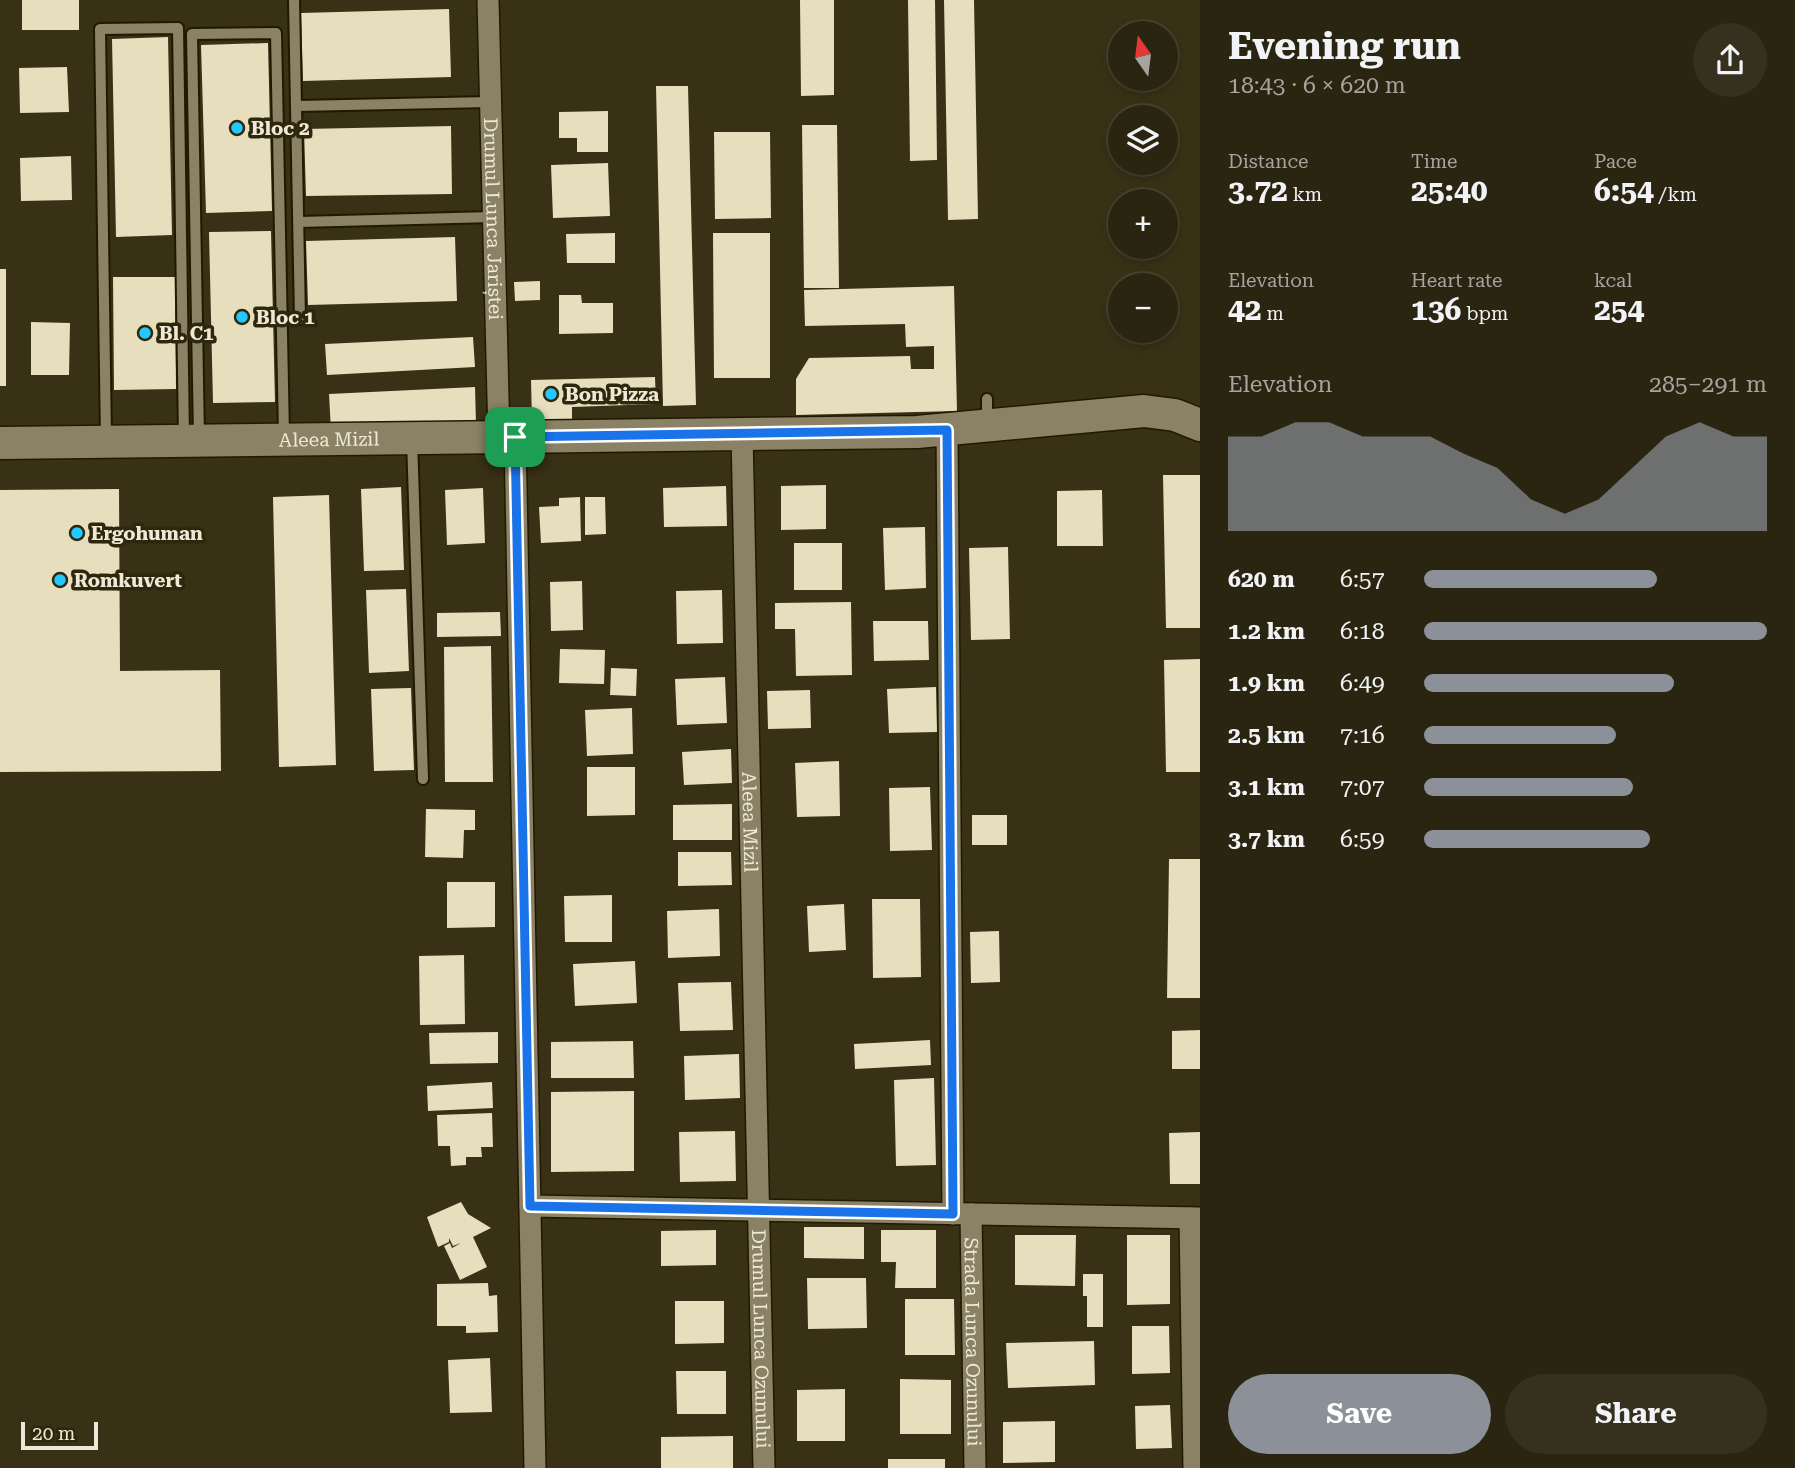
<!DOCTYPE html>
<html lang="en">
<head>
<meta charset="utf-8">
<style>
  :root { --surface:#2a2510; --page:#36311e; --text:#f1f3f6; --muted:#a5a59f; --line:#464230; --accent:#8c9099 }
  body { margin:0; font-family:"Roboto Serif",serif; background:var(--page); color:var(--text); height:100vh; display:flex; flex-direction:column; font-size:26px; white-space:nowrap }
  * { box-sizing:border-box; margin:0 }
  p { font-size:23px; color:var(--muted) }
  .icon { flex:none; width:38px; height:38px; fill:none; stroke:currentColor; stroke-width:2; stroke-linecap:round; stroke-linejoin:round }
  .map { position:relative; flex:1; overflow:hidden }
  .side { display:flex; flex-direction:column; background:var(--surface); width:595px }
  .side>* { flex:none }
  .needle { width:46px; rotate:346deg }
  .tools { position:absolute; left:1108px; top:21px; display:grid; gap:14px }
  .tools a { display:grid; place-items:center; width:70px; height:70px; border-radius:50%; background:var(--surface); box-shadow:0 4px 10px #0003,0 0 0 2px var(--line); font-size:35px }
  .scale { position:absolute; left:21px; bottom:18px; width:77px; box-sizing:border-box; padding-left:7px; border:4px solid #ede8d8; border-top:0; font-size:19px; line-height:24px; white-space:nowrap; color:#ede8d8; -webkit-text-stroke:5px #2e270b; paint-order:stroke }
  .pin { position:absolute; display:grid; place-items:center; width:60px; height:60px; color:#fff; margin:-30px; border-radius:14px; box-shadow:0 4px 10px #0006 }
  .round { display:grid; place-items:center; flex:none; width:74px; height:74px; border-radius:37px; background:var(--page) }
  .overview { display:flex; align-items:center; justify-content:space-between; height:119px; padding:0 28px }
  h1 { font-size:38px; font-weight:700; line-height:52px }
  .stats { display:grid; grid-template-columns:repeat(3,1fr); gap:10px; height:119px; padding:7px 28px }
  .stats div { display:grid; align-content:center }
  .stats b { font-size:30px; font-weight:700 }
  .stats small { font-size:19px; font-weight:400 }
  .stats p { font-size:19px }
  .chart { height:196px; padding:14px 28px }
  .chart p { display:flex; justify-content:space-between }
  .chart svg { width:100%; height:126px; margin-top:7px; fill:var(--accent); opacity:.7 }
  .button { display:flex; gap:14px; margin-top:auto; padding:14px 28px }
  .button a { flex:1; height:80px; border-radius:42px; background:var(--accent); color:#fff; font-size:28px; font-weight:700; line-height:80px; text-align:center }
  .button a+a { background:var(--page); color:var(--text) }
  ul { padding:0 28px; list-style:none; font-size:23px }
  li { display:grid; grid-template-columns:112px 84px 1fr; align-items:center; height:52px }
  li i { height:18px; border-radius:9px; background:var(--accent) }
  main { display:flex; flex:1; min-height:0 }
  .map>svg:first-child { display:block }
  .building { fill:#e7debe }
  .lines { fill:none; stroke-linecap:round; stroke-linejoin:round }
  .lane-casing { stroke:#201900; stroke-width:14 }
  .street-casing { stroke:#201900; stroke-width:24 }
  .secondary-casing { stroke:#201900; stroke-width:35 }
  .lane { stroke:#8b8265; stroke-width:10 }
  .street { stroke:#8b8265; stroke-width:21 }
  .secondary { stroke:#8b8265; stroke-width:32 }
  .route-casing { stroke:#fff; stroke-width:14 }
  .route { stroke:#1a73e8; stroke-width:9 }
  .poi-dot { fill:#23c9fe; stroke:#2e270b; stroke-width:2.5 }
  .labels { text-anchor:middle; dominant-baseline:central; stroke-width:7; stroke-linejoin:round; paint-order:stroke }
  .poi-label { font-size:19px; font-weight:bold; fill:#ede8d8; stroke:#2e270b; text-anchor:start }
  .street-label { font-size:19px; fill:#ede8d8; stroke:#2e270b }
</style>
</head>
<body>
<main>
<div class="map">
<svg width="1200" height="1468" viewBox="0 0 1200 1468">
  <rect width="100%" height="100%" fill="#383116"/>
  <path class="building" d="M22,0H79V30H22Z
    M800,0H834V95L801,96Z
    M908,0H935L937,160L910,161Z
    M944,0H974L978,219L948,220Z
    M449,9L451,77L303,81L301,13Z
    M168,37L172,235L116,237L112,39Z
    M268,43L272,211L206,213L201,45Z
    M67,67L69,112L20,113L19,68Z
    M656,86H688L696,405L663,406Z
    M608,111V152H577V138H559V112Z
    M802,125H837L839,288H804Z
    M451,126L452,194L306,196L304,129Z
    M714,132H770L771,218L715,219Z
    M71,156L72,200L21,201L20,158Z
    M608,163L610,216L553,218L551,165Z
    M271,231L275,402L213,403L209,232Z
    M615,233V263H567L566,234Z
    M713,233H770V378H714Z
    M455,237L457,301L308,305L306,241Z
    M0,269H6V386H0Z
    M113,277H175L176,389L114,390Z
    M540,281V300L515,301L514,282Z
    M954,286L957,411L796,415V379L809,358L910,356L911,369H934V346L906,347L905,324L805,326L804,290Z
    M559,295H581L582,303H613V333L559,334Z
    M31,322L70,323L69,375H31Z
    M473,337L475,367L327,375L325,344Z
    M655,377L656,404L572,407V421L532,422L531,380Z
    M475,387L476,424L331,431L329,394Z
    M1163,475H1200V628H1166Z
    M826,485V529L781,530V486Z
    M726,486L727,526L664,527L663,488Z
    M401,487L404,570L364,571L361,489Z
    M483,488L485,543L447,545L445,490Z
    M119,489L120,671L220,670L221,771L0,772V490Z
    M1102,490L1103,546H1057V491Z
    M329,495L336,765L279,767L273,497Z
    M580,497L581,541L541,543L539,507L559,506V498Z
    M585,497H605L606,534L585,535Z
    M925,527L926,588L885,590L883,528Z
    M794,543H842V590H794Z
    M1008,547L1010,639L971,640L969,548Z
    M582,581L583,630L551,631L550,582Z
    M406,589L409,671L369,673L366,590Z
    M722,590L723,643L677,644L676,591Z
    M851,602L852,675L796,676L795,629H775V603Z
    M500,612L501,636L437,637V613Z
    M873,621H928L929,660L874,661Z
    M491,646L493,782H445L444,647Z
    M560,649L605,650L604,684L559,683Z
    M1200,659V772H1166L1164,660Z
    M611,668L637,669L636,696L610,695Z
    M725,677L727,723L677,725L675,679Z
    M936,687L937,732L889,733L887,689Z
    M411,688L414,770L374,771L371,689Z
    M810,690L811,728L768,729L767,691Z
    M632,708L633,754L587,756L585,710Z
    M731,749L732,783L684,785L682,752Z
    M839,761L840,816L797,817L795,763Z
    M587,767H635V815L587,816Z
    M930,787L932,850L890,851L889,788Z
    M732,804V840H673V805Z
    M426,809L475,810V830H464L463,858L425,857Z
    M972,815H1007V845H972Z
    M678,852H731L732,885L678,886Z
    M1169,859H1200V998H1167Z
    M447,882H495V927L447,928Z
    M612,895V942H565L564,896Z
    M872,899H920L921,977L873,978Z
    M844,904L846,950L809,952L807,906Z
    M719,909L720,956L668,958L667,911Z
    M999,931L1000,982L971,983L970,932Z
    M464,955L465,1024L420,1025L419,956Z
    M635,961L637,1003L575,1006L573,964Z
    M731,982L733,1030L680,1031L678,983Z
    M1200,1030V1069H1172V1031Z
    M498,1032V1063L430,1064L429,1033Z
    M930,1040L931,1065L855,1069L854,1044Z
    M633,1041L634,1078H551V1042Z
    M739,1054L740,1098L685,1100L684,1056Z
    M934,1078L936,1165L896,1166L894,1080Z
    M492,1082L493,1108L428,1111L427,1086Z
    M634,1091V1171L551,1172V1092Z
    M492,1113L493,1147H481L482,1157H466V1165L451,1166L450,1146H438L437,1115Z
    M735,1131L736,1181L680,1182L679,1132Z
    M1200,1132V1184H1170L1169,1133Z
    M461,1202L468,1214L491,1228L473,1237L487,1267L460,1280L444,1246L450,1243L452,1248L461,1243L453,1246L449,1238V1242L438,1247L427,1217Z
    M804,1227H864V1259L804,1258Z
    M716,1230V1265L661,1266V1231Z
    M881,1230H936V1288H895L896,1262H881Z
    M1015,1235H1076L1075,1286L1015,1285Z
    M1127,1235H1170V1304L1127,1305Z
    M1083,1274H1103V1327H1087V1296H1083Z
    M807,1278H866L867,1328L808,1329Z
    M488,1283L489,1296L497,1295L498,1332L466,1333V1326H437V1284Z
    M905,1299H954L955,1355H905Z
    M675,1301H724V1343L675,1344Z
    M1132,1326H1169L1170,1373L1132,1374Z
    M1094,1341L1095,1385L1008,1388L1006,1343Z
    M490,1358L492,1412L450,1413L448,1360Z
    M676,1371H726V1414H677Z
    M900,1379L951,1380V1434H900Z
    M845,1389V1441H797V1390Z
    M1170,1405L1172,1448L1136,1449L1135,1406Z
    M1055,1421V1462L1003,1463V1422Z
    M733,1436V1468H661V1437Z
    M888,1459H945V1468H888Z"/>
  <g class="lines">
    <defs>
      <path id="lane" d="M294,0L300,319
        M297,106L490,102
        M299,222L493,217
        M987,399V424
        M199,438L192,34L276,33L284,435
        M106,439L100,29L178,28L184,438
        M412,439L423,779"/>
      <g id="street">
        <path id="s1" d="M488,0L499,437"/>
        <path d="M947,430L953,1214"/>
        <path id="s2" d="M742,434L764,1468"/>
        <path d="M515,437L535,1468"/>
        <path d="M530,1206L1200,1218"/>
        <path id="s3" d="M971,1214L975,1468"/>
        <path d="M1190,1218L1194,1468"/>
      </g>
      <g id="secondary">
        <path id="s4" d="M0,443L917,432L1144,411L1175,415L1200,425"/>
      </g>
    </defs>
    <use href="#lane" class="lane-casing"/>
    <use href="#street" class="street-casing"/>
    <use href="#secondary" class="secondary-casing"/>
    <use href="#lane" class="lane"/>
    <use href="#street" class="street"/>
    <use href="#secondary" class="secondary"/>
  </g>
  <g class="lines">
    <defs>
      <path id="route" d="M947,430L953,1214L530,1206L515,437Z"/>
    </defs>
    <use href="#route" class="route-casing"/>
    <use href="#route" class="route"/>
  </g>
  <g class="poi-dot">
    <circle cx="237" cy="128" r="7"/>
    <circle cx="242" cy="317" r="7"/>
    <circle cx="145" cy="333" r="7"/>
    <circle cx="551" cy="394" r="7"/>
    <circle cx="77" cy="533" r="7"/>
    <circle cx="60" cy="580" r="7"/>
  </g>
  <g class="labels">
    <g class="poi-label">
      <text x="251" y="128">Bloc 2</text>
      <text x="256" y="317">Bloc 1</text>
      <text x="159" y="333">Bl. C1</text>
      <text x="565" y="394">Bon Pizza</text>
      <text x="91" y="533">Ergohuman</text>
      <text x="74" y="580">Romkuvert</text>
    </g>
    <g class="street-label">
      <text stroke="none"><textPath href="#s1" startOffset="219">Drumul Lunca Jariștei</textPath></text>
      <text stroke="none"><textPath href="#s4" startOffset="329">Aleea Mizil</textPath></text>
      <text stroke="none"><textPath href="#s2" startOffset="388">Aleea Mizil</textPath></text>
      <text stroke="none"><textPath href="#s2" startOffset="905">Drumul Lunca Ozunului</textPath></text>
      <text stroke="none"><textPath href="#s3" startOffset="128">Strada Lunca Ozunului</textPath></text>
    </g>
  </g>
</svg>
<div class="tools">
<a><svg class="needle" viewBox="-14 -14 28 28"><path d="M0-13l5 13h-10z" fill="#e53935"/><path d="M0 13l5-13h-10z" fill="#a5a59f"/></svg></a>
<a><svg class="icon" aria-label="layers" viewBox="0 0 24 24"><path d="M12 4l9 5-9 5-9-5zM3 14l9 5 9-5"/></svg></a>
<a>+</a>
<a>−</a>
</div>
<div class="scale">20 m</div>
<div class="pin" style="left:515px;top:437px;background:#1e9e55"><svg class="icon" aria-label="arrive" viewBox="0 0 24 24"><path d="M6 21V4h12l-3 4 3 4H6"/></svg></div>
</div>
<section class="side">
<div class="overview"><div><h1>Evening run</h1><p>18:43 · 6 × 620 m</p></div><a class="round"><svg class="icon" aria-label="share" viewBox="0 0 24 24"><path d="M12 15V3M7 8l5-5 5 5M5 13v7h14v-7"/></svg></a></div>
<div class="stats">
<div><p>Distance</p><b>3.72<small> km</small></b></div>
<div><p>Time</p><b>25:40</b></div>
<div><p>Pace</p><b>6:54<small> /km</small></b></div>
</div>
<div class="stats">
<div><p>Elevation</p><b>42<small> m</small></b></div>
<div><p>Heart rate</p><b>136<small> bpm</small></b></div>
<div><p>kcal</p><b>254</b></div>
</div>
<div class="chart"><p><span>Elevation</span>285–291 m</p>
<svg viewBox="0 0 160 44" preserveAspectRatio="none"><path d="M0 44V11L10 11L20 6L30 6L40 11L50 11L60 11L70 17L80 22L90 33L100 38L110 33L120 22L130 11L140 6L150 11L160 11V44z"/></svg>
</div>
<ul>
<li><b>620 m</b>6:57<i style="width:68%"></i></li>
<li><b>1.2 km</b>6:18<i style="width:100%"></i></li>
<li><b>1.9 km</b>6:49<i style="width:73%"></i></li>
<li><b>2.5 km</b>7:16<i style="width:56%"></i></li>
<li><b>3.1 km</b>7:07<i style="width:61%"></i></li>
<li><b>3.7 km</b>6:59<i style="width:66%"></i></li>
</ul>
<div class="button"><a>Save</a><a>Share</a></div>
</section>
</main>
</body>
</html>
